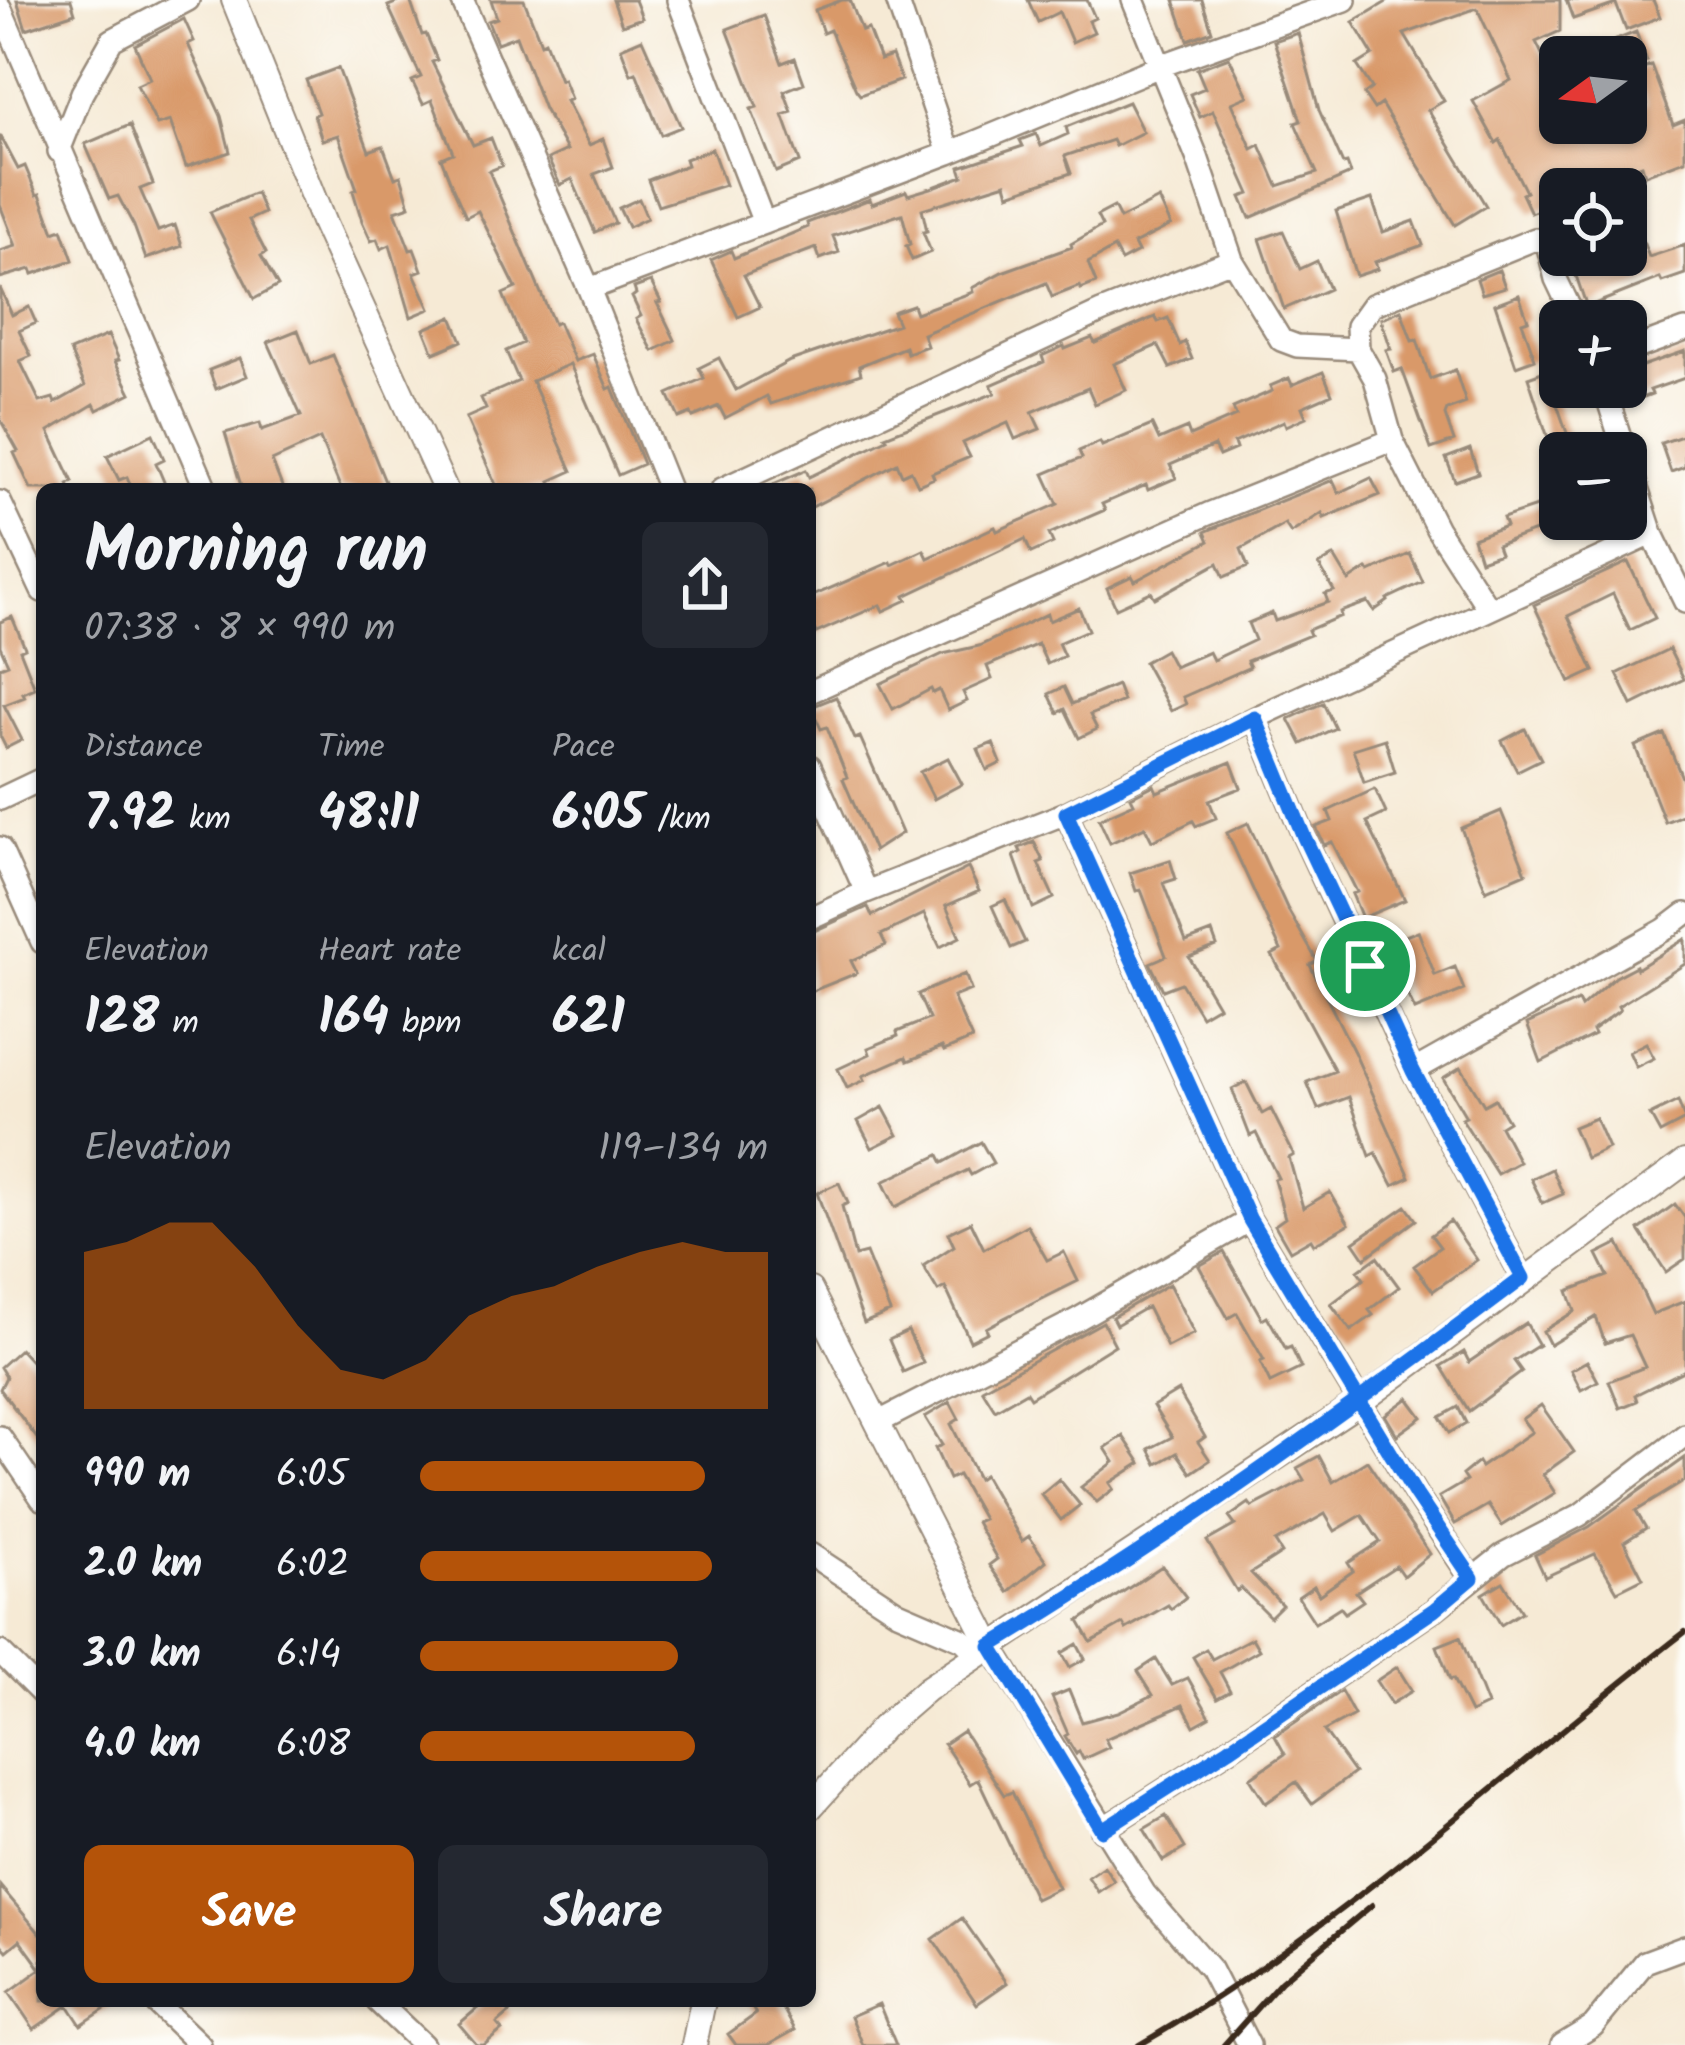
<!DOCTYPE html>
<html lang="en">
<head>
<meta charset="utf-8">
<style>
  :root { --surface:#171b24; --page:#242831; --text:#f1f3f6; --muted:#9ea1a6; --accent:#b45309 }
  body { margin:0; font-family:Kalam,sans-serif; background:var(--page); color:var(--text); height:100vh; display:flex; flex-direction:column; font-size:45px; white-space:nowrap }
  * { box-sizing:border-box; margin:0 }
  p { font-size:39px; color:var(--muted) }
  .icon { flex:none; width:66px; height:66px; fill:none; stroke:currentColor; stroke-width:2; stroke-linecap:round; stroke-linejoin:round }
  .map { position:relative; flex:1; overflow:hidden }
  .sheet { position:absolute; left:36px; top:483px; width:780px; height:1524px; display:flex; flex-direction:column; background:var(--surface); border-radius:18px; box-shadow:0 3px 9px #0004 }
  .sheet>* { flex:none }
  .needle { width:78px; rotate:255deg }
  .controls { position:absolute; left:1539px; top:36px; display:grid; gap:24px }
  .controls a { display:grid; place-items:center; width:108px; height:108px; border-radius:18px; background:var(--surface); box-shadow:0 3px 9px #0004; font-size:60px }
  .pin { position:absolute; display:grid; place-items:center; width:102px; height:102px; color:#fff; margin:-51px; border:6px solid #fff; border-radius:50%; box-shadow:0 3px 12px #0007 }
  .round { display:grid; place-items:center; flex:none; width:126px; height:126px; border-radius:18px; background:var(--page) }
  .overview { display:flex; align-items:center; justify-content:space-between; height:204px; padding:0 48px }
  h1 { font-size:66px; font-weight:700; line-height:90px }
  .metrics { display:grid; grid-template-columns:repeat(3,1fr); gap:18px; height:204px; padding:12px 48px }
  .metrics div { display:grid; align-content:center }
  .metrics b { font-size:51px; font-weight:700 }
  .metrics small { font-size:33px; font-weight:400 }
  .metrics p { font-size:33px }
  .chart { height:336px; padding:24px 48px }
  .chart p { display:flex; justify-content:space-between }
  .chart svg { width:100%; height:216px; margin-top:12px; fill:var(--accent); opacity:.7 }
  .button { display:flex; gap:24px; margin-top:auto; padding:24px 48px }
  .button a { flex:1; height:138px; border-radius:18px; background:var(--accent); color:#fff; font-size:48px; font-weight:700; line-height:138px; text-align:center }
  .button a+a { background:var(--page); color:var(--text) }
  ul { padding:0 48px; list-style:none; font-size:39px }
  li { display:grid; grid-template-columns:192px 144px 1fr; align-items:center; height:90px }
  li i { height:30px; border-radius:15px; background:var(--accent) }
  .map>svg:first-child { display:block }
  .building { fill:#d99969 }
  .lines { fill:none; stroke-linecap:round; stroke-linejoin:round }
  .minor-casing { stroke:#988a7a; stroke-width:26 }
  .tertiary-casing { stroke:#988a7a; stroke-width:28 }
  .minor { stroke:#fff; stroke-width:21 }
  .tertiary { stroke:#fff; stroke-width:24 }
  .rail { stroke:#3b2a1e; stroke-width:6 }
  .route-casing { stroke:#fff; stroke-width:24 }
  .route { stroke:#1a73e8; stroke-width:15 }
</style>
</head>
<body>
<div class="map">
<svg width="1685" height="2045" viewBox="0 0 1685 2045">
  <rect width="100%" height="100%" fill="#fdfcf7"/>
  <filter id="ink" filterUnits="userSpaceOnUse"><feTurbulence type="fractalNoise" baseFrequency=".00833" numOctaves="2"/><feDisplacementMap in="SourceGraphic" scale="24" xChannelSelector="R" yChannelSelector="G"/><feConvolveMatrix kernelMatrix="1 2 1 2 8 2 1 2 1" color-interpolation-filters="sRGB"/></filter>
  <filter id="wash" filterUnits="userSpaceOnUse"><feTurbulence type="fractalNoise" baseFrequency=".004" numOctaves="4" result="noise"/><feDisplacementMap in="SourceGraphic" scale="48" xChannelSelector="R" yChannelSelector="G"/><feGaussianBlur stdDeviation="2.7" result="paint"/><feColorMatrix in="noise" values="0 0 0 0 0 0 0 0 0 0 0 0 0 0 0 0 0 1.4 0 .05"/><feComposite in="paint" operator="in"/></filter>
  <g filter="url(#wash)">
    <rect width="100%" height="100%" fill="#f6ead5"/>
    <g id="blocks">
      <path class="building" d="M17,0H71L75,13L26,29Z
        M403,0H410L422,35L426,34L437,60L432,62L473,145L491,138L502,166L489,171L554,324L558,322L575,361L593,354L608,389L612,387L643,464L618,475L570,364L532,381L572,471L550,481L554,489H498L466,418L486,409L481,398L519,381L506,351L523,343L503,294L516,288L478,211L466,217L452,186L441,158L453,153L432,100L423,104L412,81L421,77L388,6Z
        M491,0H524L541,43L545,41L560,80L563,79L571,99L566,101L589,145L603,139L613,167L594,174L615,223L595,232L572,179L560,185L548,159L567,150L544,109L516,36L497,43L488,21L497,18Z
        M613,0H635L642,18L622,25Z
        M842,0H850L862,31L868,29L880,60L892,56L901,80L860,95L856,90L830,30L823,33L815,10Z
        M1028,0H1087L1095,18L1089,21L1094,32L1072,42L1059,12L1038,22Z
        M1174,0H1202L1212,31L1188,40Z
        M1390,0H1560V31L1536,42L1551,72L1560,68V123H1626V111L1647,104L1635,71L1651,65L1673,125L1685,120V160L1645,175L1642,165L1577,189H1560V200L1531,213L1522,194L1526,192L1500,140L1496,143L1473,101L1511,80L1477,8L1404,34L1444,101L1428,110L1486,206L1455,225L1381,104L1374,109L1364,94L1372,88L1357,65L1373,55L1353,22Z
        M1566,0H1653L1660,17L1626,30L1616,4L1573,19Z
        M764,15L782,63L795,58L804,83L784,91L792,112L783,115L800,162L776,172L751,109L757,107L727,29Z
        M184,19L194,41L188,44L221,116L230,152L186,167L170,121L157,125L137,85L150,79L135,45Z
        M1636,32L1647,61L1626,68V57H1574Z
        M1298,33L1319,110L1343,164L1347,163L1351,174L1250,218L1241,197L1250,194L1213,111L1200,117L1190,94L1205,88L1197,69L1229,57L1248,96L1232,103L1252,149L1260,145L1278,186L1317,173L1295,123L1301,121L1274,41Z
        M642,39L681,127L661,135L636,72L631,74L621,48Z
        M338,68L369,151L383,146L395,178L401,176L410,206L395,211L410,250L414,249L422,270L414,273L430,309L411,317L390,245L381,249L377,239L371,241L362,221L353,191L357,189L338,135L322,140L314,115L318,113L306,80Z
        M1128,102L1143,132L1115,146L1112,140L1065,156L1071,173L1009,194L1006,183L922,209L927,231L923,232L931,252L912,260L906,246L910,244L902,214L833,236L839,252L820,259L816,248L744,275L760,307L738,317L711,260L731,251L734,258L808,227L807,223L870,199L872,204L906,191L908,195L931,188L963,176L960,167L1023,146L1020,140L1036,134L1041,146L1068,134L1066,127Z
        M130,125L153,184L140,189L158,231L175,225L182,246L146,259L134,226L118,196L109,199L85,144Z
        M0,135L18,169L25,166L37,195L40,194L54,232L62,229L73,260L33,274L31,269L0,278V251L16,246L0,205Z
        M712,149L725,185L658,206L648,180L687,165L685,159Z
        M256,193L264,213L249,220L266,253L261,256L278,286L254,299L210,212Z
        M1626,198L1649,257L1685,245V274L1662,282L1660,278L1587,307L1574,270L1581,267L1577,255H1626Z
        M639,199L647,218L628,227L619,208Z
        M1159,199L1171,225L1134,244L1138,252L1121,261L1114,248L1088,263L1096,283L1081,289L1080,286L1052,297L1046,283L923,334L927,346L907,353L905,347L859,366L861,374L771,404L767,396L725,418L719,406L693,417L691,413L679,418L668,394L704,378L699,368L719,358L736,390L790,361L898,324L893,312L913,305L916,313L973,292L972,288L1002,272L1072,247L1071,244L1102,226L1097,216L1114,207L1120,219Z
        M1372,199L1383,232L1414,221L1423,245L1375,262L1378,269L1356,276L1336,211Z
        M1283,231L1300,269L1317,261L1329,289L1284,309L1260,239Z
        M1499,270L1505,287L1482,294L1477,279Z
        M651,282L661,302L657,303L675,340L653,351L636,319L641,316L632,297L636,294L634,288Z
        M0,288L12,315L29,307L36,323L19,331L31,356L20,361L40,402L53,398L55,403L85,386L70,351L108,335L119,360L115,361L131,393L97,410L94,404L49,431L73,482L68,484L70,489H31L14,453L18,451L0,419Z
        M1519,295L1528,320L1522,322L1535,359L1516,366L1495,304Z
        M1401,310L1412,341L1417,340L1430,379L1455,370L1466,403L1447,410L1445,415L1454,441L1431,449L1402,369L1394,372L1386,350L1391,349L1381,319Z
        M452,317L462,341L434,353L424,329Z
        M1155,317L1158,322L1168,318L1180,345L1185,342L1192,359L1170,368L1158,345L1114,364L1126,390L1095,404L1088,388L1032,412L1040,429L1015,439L1008,423L963,443L970,457L932,473L934,478L918,485L911,471L902,475L897,463L810,508V489H762L806,470L809,477L887,439L885,436L995,393L991,385L1044,362L1042,356L1064,346L1065,349L1092,338L1095,343Z
        M298,330L311,364L333,355L388,489H341L320,439L272,461L283,489H242L225,433L260,423L262,430L301,416L268,342Z
        M1685,351V378L1650,390L1652,394L1631,402L1626,367L1641,363L1642,366Z
        M240,358L247,376L216,389L209,370Z
        M1545,371L1554,396L1574,453H1553L1528,377Z
        M1323,372L1332,394L1302,407L1306,417L1286,426L1284,421L1234,443L1236,449L1219,456L1214,446L1170,465L1176,478L1148,490L1146,485L1102,504L1105,510L1049,534L1053,543L1031,553L1025,539L905,596L907,600L883,611L880,605L816,633L810,620V597L891,562L892,565L924,550L928,558L995,527L997,531L1058,504L1044,474L1082,458L1079,451L1100,442L1102,446L1152,425L1159,440L1187,428L1190,436L1236,416L1233,408L1272,391L1270,386L1289,378L1292,385Z
        M153,434L164,459L156,463L167,489H132L127,477L119,480L107,456Z
        M1685,435V467L1671,472L1661,443Z
        M1470,449L1478,473L1455,481L1446,458Z
        M1371,478L1380,495L1324,518L1322,513L1291,533L1285,524L1241,549L1248,567L1224,577L1218,563L1155,598L1151,592L1116,608L1107,588L1132,576L1135,581L1209,541L1205,532L1214,528L1333,480L1339,493Z
        M1560,499V522L1497,545L1500,553L1480,560L1473,538L1506,526L1503,518Z
        M1410,554L1423,582L1387,599L1388,601L1374,611L1368,602L1340,612L1341,616L1308,630L1310,635L1247,661L1250,667L1183,697L1186,704L1171,711L1144,662L1165,650L1174,667L1209,652L1213,660L1255,640L1248,623L1272,613L1275,621L1328,602L1325,594L1334,591L1319,565L1334,556L1349,581L1367,569L1370,572Z
        M1628,562L1655,618L1630,630L1613,594L1568,616L1594,671L1570,682L1534,605Z
        M1079,608L1088,630L1058,643L1064,656L1047,664L1038,644L987,666L992,679L963,692L967,701L948,710L939,690L933,693L931,689L893,709L880,684L943,654L979,646L1047,614L1049,621Z
        M12,617L25,648L20,650L35,688L23,693L25,697L4,705L22,740L6,748L0,736V667L8,664L0,646V622Z
        M1669,649L1684,679L1632,705L1617,674Z
        M1117,685L1123,701L1090,715L1097,729L1079,738L1065,709L1058,713L1049,694L1064,687L1072,704Z
        M836,697L855,739L860,737L902,833L874,851L843,779L847,777L827,727L821,729L811,707Z
        M1323,703L1335,728L1302,744L1289,719Z
        M1525,729L1541,759L1517,771L1502,741Z
        M1664,734L1685,785V814L1665,822L1635,746Z
        M1385,739L1395,772L1364,782L1353,749Z
        M993,743L1001,763L987,770L978,749Z
        M948,758L962,784L934,799L920,772Z
        M1231,762L1241,788L1209,800L1216,818L1196,826L1193,821L1152,841L1145,827L1110,843L1099,819L1134,803L1131,797L1154,785L1157,792Z
        M1375,789L1386,813L1367,822L1405,900L1362,918L1352,894L1357,892L1332,842L1324,845L1316,827L1332,821L1328,811Z
        M1501,811L1526,873L1486,890L1461,828Z
        M1248,823L1287,908L1317,961L1310,965L1354,1052L1410,1177L1393,1185L1376,1153L1370,1156L1349,1097L1318,1109L1307,1082L1335,1071L1272,955L1281,950L1227,833Z
        M1034,842L1043,861L1038,863L1054,898L1033,908L1014,856L1021,852L1019,848Z
        M1170,860L1176,879L1163,883L1186,942L1212,932L1217,946L1189,957L1218,1006L1201,1016L1181,983L1163,990L1150,963L1166,956L1141,890L1136,891L1130,873Z
        M968,868L979,891L946,906L960,937L940,947L924,914L881,935L886,945L851,961L857,973L810,992V933L868,907L872,916Z
        M1005,900L1025,942L1011,948L992,906Z
        M1418,931L1435,975L1455,967L1464,990L1415,1010L1383,945Z
        M1685,939V964L1618,1006L1620,1010L1592,1031L1594,1035L1541,1062L1527,1024L1578,1001L1581,1007L1615,977L1636,966L1637,969Z
        M965,974L971,990L953,997L972,1039L944,1051L942,1047L908,1061L906,1057L863,1076L865,1080L847,1088L838,1069L870,1054L868,1048L898,1036L897,1032L929,1019L918,994Z
        M1646,1043L1654,1058L1636,1067L1629,1052Z
        M1461,1067L1484,1105L1495,1099L1508,1121L1500,1126L1519,1162L1497,1174L1462,1119L1466,1117L1443,1078Z
        M1246,1082L1262,1114L1271,1109L1294,1155L1289,1158L1303,1208L1330,1192L1349,1224L1314,1244L1311,1239L1290,1251L1275,1225L1285,1218L1274,1179L1278,1178L1256,1133L1250,1136L1232,1089Z
        M1678,1101L1685,1120L1660,1133L1650,1115Z
        M883,1107L898,1135L872,1148L858,1121Z
        M1595,1118L1608,1148L1586,1158L1573,1127Z
        M981,1142L993,1163L971,1175L968,1170L895,1207L883,1182L939,1155L943,1163Z
        M1552,1169L1563,1194L1543,1203L1531,1179Z
        M839,1183L848,1203L842,1206L855,1256L866,1253L890,1312L864,1323L817,1193Z
        M1675,1204L1685,1218V1259L1666,1272L1639,1230Z
        M1406,1206L1416,1220L1365,1258L1354,1242Z
        M1450,1221L1477,1260L1433,1291L1414,1266L1440,1247L1431,1235Z
        M971,1222L984,1249L1027,1225L1047,1260L1064,1252L1078,1281L1004,1318L986,1328L988,1332L970,1341L945,1287L938,1291L923,1266L954,1246L948,1233Z
        M1619,1243L1653,1314L1685,1301V1370L1635,1395L1637,1401L1620,1408L1609,1381L1645,1367L1630,1335L1605,1343L1596,1317L1550,1345L1543,1331L1575,1311L1568,1291L1608,1276L1597,1254Z
        M1224,1252L1262,1319L1267,1316L1286,1349L1291,1347L1301,1368L1270,1383L1260,1362L1264,1360L1237,1313L1228,1318L1199,1266Z
        M1377,1257L1399,1287L1369,1310L1373,1315L1351,1331L1331,1304L1364,1279L1358,1271Z
        M1169,1284L1194,1333L1167,1347L1147,1307L1116,1325L1112,1317Z
        M1103,1322L1115,1345L1030,1398L1026,1392L995,1410L982,1389Z
        M1526,1323L1539,1345L1514,1361L1522,1372L1469,1411L1441,1366L1464,1352L1469,1362Z
        M908,1331L923,1363L903,1372L889,1340Z
        M20,1349L42,1373V1445L0,1389L6,1377L0,1367Z
        M1587,1361L1598,1381L1581,1390L1571,1370Z
        M1178,1391L1205,1437L1198,1442L1210,1460L1191,1473L1177,1453L1157,1464L1149,1449L1172,1437L1153,1406Z
        M1408,1398L1422,1417L1397,1435L1385,1415Z
        M950,1402L959,1419L951,1424L978,1479L984,1475L1022,1541L1029,1536L1046,1561L1008,1592L989,1565L997,1559L976,1522L983,1519L958,1475L949,1479L935,1448L942,1445L925,1417Z
        M1541,1405L1574,1452L1543,1474L1555,1493L1502,1526L1488,1505L1455,1524L1439,1497L1466,1481L1462,1475L1478,1462L1481,1467L1532,1432L1522,1419Z
        M1458,1407L1466,1423L1449,1433L1440,1417Z
        M1123,1436L1141,1463L1110,1483L1114,1489L1097,1502L1081,1487L1114,1462L1105,1448Z
        M1319,1456L1333,1482L1367,1461L1430,1554L1403,1576L1396,1566L1356,1592L1363,1601L1345,1613L1340,1607L1315,1623L1298,1597L1314,1586L1319,1595L1353,1571L1348,1563L1380,1542L1362,1515L1335,1531L1325,1514L1275,1542L1282,1553L1251,1573L1282,1605L1270,1617L1241,1588L1237,1591L1207,1541L1235,1525L1229,1517L1249,1503L1252,1507L1304,1480L1297,1468Z
        M1685,1458V1481L1636,1511L1646,1528L1624,1542L1643,1578L1617,1591L1595,1554L1545,1577L1535,1555L1589,1527Z
        M1059,1479L1080,1505L1061,1520L1041,1494Z
        M1162,1566L1186,1597L1171,1609L1168,1605L1126,1629L1123,1624L1091,1642L1079,1621Z
        M1503,1582L1522,1612L1501,1625L1483,1594Z
        M1460,1637L1487,1705L1470,1713L1453,1679L1450,1680L1437,1646Z
        M1252,1638L1259,1650L1220,1672L1230,1691L1217,1698L1193,1657L1206,1649L1212,1659Z
        M1077,1644L1085,1659L1070,1667L1062,1653Z
        M1156,1659L1172,1685L1188,1678L1210,1717L1194,1726L1183,1705L1105,1739L1109,1747L1083,1759L1079,1751L1076,1754L1065,1736L1068,1734L1052,1697L1069,1690L1082,1722L1118,1712L1153,1695L1138,1671Z
        M1397,1667L1412,1691L1391,1704L1376,1681Z
        M1341,1691L1354,1715L1324,1731L1354,1773L1312,1804L1296,1782L1266,1803L1250,1778L1285,1754L1275,1736Z
        M963,1731L1004,1795L1012,1792L1058,1888L1035,1899L978,1779L970,1784L944,1744Z
        M1166,1816L1185,1848L1163,1861L1144,1829Z
        M1104,1866L1114,1881L1098,1892L1088,1877Z
        M0,1886L42,1936V2001H117L81,2025L68,2005L34,2029L9,1992L41,1969L20,1940L7,1951L0,1943Z
        M962,1918L1007,1983L977,2004L933,1939Z
        M486,2001H500L510,2013L497,2024L502,2030L484,2045H477L459,2024Z
        M748,2001H779L795,2030L768,2045H736L728,2034L756,2014Z
        M879,2004L896,2045H863L851,2016Z"/>
    </g>
  </g>
  <g filter="url(#ink)">
    <use href="#blocks" fill-opacity="0" stroke="#988a7a" stroke-width="3"/>
    <g class="lines">
      <defs>
        <path id="minor" d="M462,0L589,289L949,153L1160,66L1345,0
          M678,0L764,223
          M897,0L949,153
          M0,7L206,489
          M59,151L82,93L112,40L188,0
          M1232,260L1281,340L1297,346L1358,349L1375,379L1392,440
          M589,289L669,489
          M1358,349L1357,326L1372,305L1535,239L1547,243L1556,279L1576,321
          M1626,352L1685,330
          M1604,387L1625,453
          M1626,455L1652,534
          M722,489L1101,312L1232,260L1197,157L1133,0
          M0,502L42,591
          M810,692L1208,514L1392,440L1437,529L1488,608
          M1255,718L1304,837L1413,1071
          M810,766L866,892
          M0,799L42,779
          M1066,813L1250,1220L1416,1495L1471,1578
          M0,848L42,942
          M810,918L866,892L1066,813L1255,718L1652,534L1685,602
          M1523,1278L1413,1071L1664,930L1685,914
          M877,1423L1078,1319L1250,1220
          M0,1437L42,1499
          M810,1554L898,1612L963,1640L978,1655
          M991,1646L1145,1894L1210,1969L1249,2045
          M0,1652L42,1694
          M1102,1830L1229,1749L1434,1610L1503,1555L1580,1515L1685,1435
          M154,2001L200,2045
          M377,2001L423,2045
          M1562,2045L1593,2026L1645,1962L1685,1947"/>
        <path id="tertiary" d="M234,0L324,224L445,489
          M810,1290L991,1646
          M810,1808L883,1727L927,1689L1360,1402L1685,1162
          M694,2045L703,2001"/>
      </defs>
      <use href="#minor" class="minor-casing"/>
      <use href="#tertiary" class="tertiary-casing"/>
      <use href="#minor" class="minor"/>
      <use href="#tertiary" class="tertiary"/>
      <path class="rail" d="M1139,2045C1337,1932 1505,1771 1685,1632
        M1224,2045L1281,1981L1372,1905"/>
    </g>
  </g>
  <g class="lines" filter="url(#ink)">
    <defs>
      <path id="route" d="M1365,966L1413,1071L1523,1278C1351,1408 1176,1534 991,1646L1102,1830L1229,1749L1434,1610L1472,1578L1416,1495L1250,1220L1066,813L1255,718L1304,837L1365,966"/>
    </defs>
    <use href="#route" class="route-casing"/>
    <use href="#route" class="route"/>
  </g>
</svg>
<div class="controls">
<a><svg class="needle" viewBox="-14 -14 28 28"><path d="M0-13l5 13h-10z" fill="#e53935"/><path d="M0 13l5-13h-10z" fill="#9ea1a6"/></svg></a>
<a><svg class="icon" aria-label="locate" viewBox="0 0 24 24"><circle cx="12" cy="12" r="6"/><path d="M12 2v4M12 18v4M2 12h4M18 12h4"/></svg></a>
<a>+</a>
<a>−</a>
</div>
<div class="pin" style="left:1365px;top:966px;background:#1e9e55"><svg class="icon" aria-label="arrive" viewBox="0 0 24 24"><path d="M6 21V4h12l-3 4 3 4H6"/></svg></div>
<section class="sheet">
<div class="overview"><div><h1>Morning run</h1><p>07:38 · 8 × 990 m</p></div><a class="round"><svg class="icon" aria-label="share" viewBox="0 0 24 24"><path d="M12 15V3M7 8l5-5 5 5M5 13v7h14v-7"/></svg></a></div>
<div class="metrics">
<div><p>Distance</p><b>7.92<small> km</small></b></div>
<div><p>Time</p><b>48:11</b></div>
<div><p>Pace</p><b>6:05<small> /km</small></b></div>
</div>
<div class="metrics">
<div><p>Elevation</p><b>128<small> m</small></b></div>
<div><p>Heart rate</p><b>164<small> bpm</small></b></div>
<div><p>kcal</p><b>621</b></div>
</div>
<div class="chart"><p><span>Elevation</span>119–134 m</p>
<svg viewBox="0 0 160 44" preserveAspectRatio="none"><path d="M0 44V12L10 10L20 6L30 6L40 15L50 27L60 36L70 38L80 34L90 25L100 21L110 19L120 15L130 12L140 10L150 12L160 12V44z"/></svg>
</div>
<ul>
<li><b>990 m</b>6:05<i style="width:82%"></i></li>
<li><b>2.0 km</b>6:02<i style="width:84%"></i></li>
<li><b>3.0 km</b>6:14<i style="width:74%"></i></li>
<li><b>4.0 km</b>6:08<i style="width:79%"></i></li>
</ul>
<div class="button"><a>Save</a><a>Share</a></div>
</section>
</div>
</body>
</html>
